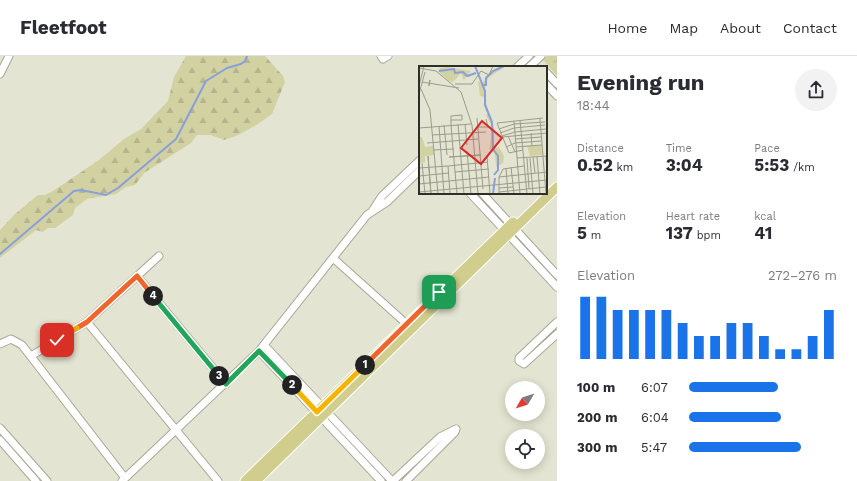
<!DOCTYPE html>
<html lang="en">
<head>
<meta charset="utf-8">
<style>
  :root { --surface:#fff; --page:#f2f2f3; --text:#2b2b33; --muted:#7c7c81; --line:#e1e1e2; --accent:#1a73e8 }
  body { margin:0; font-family:"Work Sans",sans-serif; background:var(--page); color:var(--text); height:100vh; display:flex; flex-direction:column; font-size:15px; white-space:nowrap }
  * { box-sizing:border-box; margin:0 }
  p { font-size:13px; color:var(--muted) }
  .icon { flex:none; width:22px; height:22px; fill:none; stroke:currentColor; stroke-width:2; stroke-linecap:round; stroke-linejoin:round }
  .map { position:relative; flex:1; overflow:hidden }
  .sheet { display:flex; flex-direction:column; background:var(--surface); width:300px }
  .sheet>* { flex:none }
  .needle { width:26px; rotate:231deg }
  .controls { position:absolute; left:505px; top:325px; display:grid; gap:8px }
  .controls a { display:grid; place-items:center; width:40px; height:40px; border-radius:50%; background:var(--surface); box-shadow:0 2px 10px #0003; font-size:20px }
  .pin { position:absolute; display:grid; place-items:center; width:34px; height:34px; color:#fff; margin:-17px; border-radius:8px; box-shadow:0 2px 6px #0006 }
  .km { position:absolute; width:20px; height:20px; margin:-10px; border-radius:50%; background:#222; color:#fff; font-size:11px; line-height:20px; text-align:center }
  .round { display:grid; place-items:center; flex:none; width:42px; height:42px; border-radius:21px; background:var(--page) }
  .overview { display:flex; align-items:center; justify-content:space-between; height:68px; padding:0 20px }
  h1 { font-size:22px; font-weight:700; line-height:30px }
  .figures { display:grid; grid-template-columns:repeat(3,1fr); gap:6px; height:68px; padding:4px 20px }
  .figures div { display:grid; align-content:center }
  .figures b { font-size:17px; font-weight:700 }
  .figures small { font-size:11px; font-weight:400 }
  .figures p { font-size:11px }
  .chart { height:112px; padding:8px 20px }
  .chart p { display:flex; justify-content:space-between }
  .chart svg { width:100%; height:72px; margin-top:4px; stroke:var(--accent); stroke-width:6 }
  ul { padding:0 20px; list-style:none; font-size:13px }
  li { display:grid; grid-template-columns:64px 48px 1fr; align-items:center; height:30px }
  li i { height:10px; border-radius:5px; background:var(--accent) }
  header { display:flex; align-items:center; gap:24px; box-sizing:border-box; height:56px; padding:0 20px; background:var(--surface); border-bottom:1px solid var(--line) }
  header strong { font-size:19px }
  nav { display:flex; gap:22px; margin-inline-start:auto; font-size:14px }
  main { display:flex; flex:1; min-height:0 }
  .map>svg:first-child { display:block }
  .grass { fill:url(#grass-tufts) }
  .forest { fill:url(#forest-firs) }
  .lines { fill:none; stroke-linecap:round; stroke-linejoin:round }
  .stream { stroke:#889fdc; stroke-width:2 }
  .minor-casing { stroke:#a7a696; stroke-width:9 }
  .major-casing { stroke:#fff; stroke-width:11 }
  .minor { stroke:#fff; stroke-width:7 }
  .major { stroke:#d0cd8d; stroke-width:9 }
  .split-1-casing { stroke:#fff; stroke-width:8 }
  .split-2-casing { stroke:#fff; stroke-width:8 }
  .split-3-casing { stroke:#fff; stroke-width:8 }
  .split-4-casing { stroke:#fff; stroke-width:8 }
  .split-5-casing { stroke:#fff; stroke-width:8 }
  .split-6-casing { stroke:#fff; stroke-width:8 }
  .split-1 { stroke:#f0652b; stroke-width:5 }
  .split-2 { stroke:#f5b400; stroke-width:5 }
  .split-3 { stroke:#22a559; stroke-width:5 }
  .split-4 { stroke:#22a559; stroke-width:5 }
  .split-5 { stroke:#f0652b; stroke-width:5 }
  .split-6 { stroke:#f5b400; stroke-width:5 }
  .inset-river { fill:none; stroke:#889fdc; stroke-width:2 }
  .inset-road { fill:none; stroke:#9c9c8e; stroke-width:1 }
  .view { fill:#d62828; fill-opacity:0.15; stroke:#d62828; stroke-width:2 }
  .inset-edge { fill:none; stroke:#2f2f28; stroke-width:2 }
</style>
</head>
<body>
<header>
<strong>Fleetfoot</strong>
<nav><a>Home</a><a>Map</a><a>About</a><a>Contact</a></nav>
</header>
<main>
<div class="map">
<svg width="557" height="425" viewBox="0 0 557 425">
  <defs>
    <pattern id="grass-tufts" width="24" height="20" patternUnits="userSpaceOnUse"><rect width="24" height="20" fill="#d2d1a2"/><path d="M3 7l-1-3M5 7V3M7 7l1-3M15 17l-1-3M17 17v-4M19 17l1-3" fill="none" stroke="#b5b48c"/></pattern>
    <pattern id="forest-firs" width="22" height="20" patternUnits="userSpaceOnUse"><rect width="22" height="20" fill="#d2d1a2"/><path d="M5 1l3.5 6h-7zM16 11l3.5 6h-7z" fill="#b5b48c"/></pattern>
  </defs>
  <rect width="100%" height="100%" fill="#e4e4d2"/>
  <path class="grass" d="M547,0H557V20L543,4Z"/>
  <path class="forest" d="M186,0H265L283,20L285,26L272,58L255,70L236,80L224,84L211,79H197L191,87L144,117L135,129L126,131L116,138L87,143L75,152L73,159L55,172H48L43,176L36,174L0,202V174L15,158L38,139H45L53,135L99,104L124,83L141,73L168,45L174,21Z"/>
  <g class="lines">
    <path class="stream" d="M0,198L74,135L81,134L106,139L118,132L176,83L206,25L227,12L241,8L245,5L247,0"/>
    <defs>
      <path id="minor" d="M381,0L383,3L388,0
        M517,11L529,0
        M529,11L541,0
        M546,16L557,28
        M0,18L9,0
        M546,28L557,40
        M470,137L557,231
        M482,137L557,219
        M373,154L382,140L420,104
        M333,202L410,271
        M137,220L226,328
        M87,266L218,425
        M557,266L519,302V305L524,308L557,278
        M0,288L11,283L22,289L125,422
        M264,289L392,425
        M259,295L381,425
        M31,300L87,266L159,200
        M0,372L47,425
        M0,384L36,425
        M122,425L259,295L367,159L387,146L420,114
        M393,425L440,381L456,373
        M406,425L455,376L456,373"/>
      <path id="major" d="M245,425L513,166
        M256,425L557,131"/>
    </defs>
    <use href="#minor" class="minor-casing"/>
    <use href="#major" class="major-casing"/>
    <use href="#minor" class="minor"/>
    <use href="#major" class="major"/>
  </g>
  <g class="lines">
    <defs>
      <path id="split-1" d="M365,309L439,236"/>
      <path id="split-2" d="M292,329L317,356L365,309"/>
      <path id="split-3" d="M219,320L226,328L259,295L292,329"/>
      <path id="split-4" d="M153,240L219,320"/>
      <path id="split-5" d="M77,272L87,266L137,220L153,240"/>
      <path id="split-6" d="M57,284L77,272"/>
    </defs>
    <use href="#split-1" class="split-1-casing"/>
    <use href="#split-2" class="split-2-casing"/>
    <use href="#split-3" class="split-3-casing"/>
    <use href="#split-4" class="split-4-casing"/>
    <use href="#split-5" class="split-5-casing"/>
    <use href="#split-6" class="split-6-casing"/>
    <use href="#split-1" class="split-1"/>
    <use href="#split-2" class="split-2"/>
    <use href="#split-3" class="split-3"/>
    <use href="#split-4" class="split-4"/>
    <use href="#split-5" class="split-5"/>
    <use href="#split-6" class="split-6"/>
  </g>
  <g transform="translate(419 10)">
    <rect width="128" height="128" fill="#e4e4d2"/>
    <path d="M87,0L69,12L66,22L67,37L75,62V78L77,82L80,81L85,90L84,97L77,101L76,88L70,83L74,63L67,49L69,47L66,44L68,43L65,38L66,31L61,30L59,15L63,17L72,5ZM28,1L52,5L49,8L52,11L47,10L45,15L42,7L34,16L30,15L19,5L21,2ZM122,79L123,89L111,90L108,80Z" fill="#d2d1a2"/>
    <path d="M0,71H3L6,81L14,80L15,89L6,90V96L0,97Z" fill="#d2d1a2"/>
    <path class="inset-river" d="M56,0L66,25V39L73,56L74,83L79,90V104L75,109M20,5L35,3L36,7L44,6L48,10L57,7M63,19H67V12L74,5L85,0M74,128L76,112"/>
    <path class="inset-road" d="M0,2L17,5L42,26L53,59L59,128M11,14L10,20V19ZM3,16L40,22M36,18H53L62,5L70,9L74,0M0,20L5,0M2,23L11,44L19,128M0,28L6,6M58,52L64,123M121,53L127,128M32,54H43V49L32,50V59L34,83L38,128M101,54L108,128M95,55L101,128M39,58L45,128M46,58L48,79M25,59L28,89M20,60L25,128M58,61H69L67,53M0,62L52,58M80,63L95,58L126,56M81,67L95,62L126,59M112,67L113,80M13,69L67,66M83,70L96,66L127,63M89,70L96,86M83,71L128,67M97,73L122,71M8,77L59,73M87,81L96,77L122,75M97,81L123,79M14,84L35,83M104,84L90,87L78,57L124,52M48,85L52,128M62,89L30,91L62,89M68,90L71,128M127,90L128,103M114,91L116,107M118,91L121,128M98,92L128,90M108,92L110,123M111,92L114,128M3,97L6,128M29,100L69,96M92,101L95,128M0,102L29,100L31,128M87,102L89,128M36,106L70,103M0,110L30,107M80,111L128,106M0,118L70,111M80,122L94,121M0,126L128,114M80,126L127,121M12,128L9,90L12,128M80,128V111L84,103L105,100"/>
    <path class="view" d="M63,55L83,72L62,98L42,82Z"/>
    <rect width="128" height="128" class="inset-edge"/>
  </g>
</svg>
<div class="controls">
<a><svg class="needle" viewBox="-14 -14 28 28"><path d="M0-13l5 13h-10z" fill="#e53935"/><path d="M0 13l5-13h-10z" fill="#7c7c81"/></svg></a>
<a><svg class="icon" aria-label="locate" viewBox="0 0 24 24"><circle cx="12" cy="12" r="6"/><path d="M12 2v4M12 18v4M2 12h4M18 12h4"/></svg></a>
</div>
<div class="pin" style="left:439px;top:236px;background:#1e9e55"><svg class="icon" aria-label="arrive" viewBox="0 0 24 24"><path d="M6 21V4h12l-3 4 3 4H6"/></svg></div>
<div class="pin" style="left:57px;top:284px;background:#d93025"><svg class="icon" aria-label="check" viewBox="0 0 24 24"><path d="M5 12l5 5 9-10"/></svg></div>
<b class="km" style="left:365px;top:309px">1</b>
<b class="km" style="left:292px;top:329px">2</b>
<b class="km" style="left:219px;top:320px">3</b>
<b class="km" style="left:153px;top:240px">4</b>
</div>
<section class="sheet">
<div class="overview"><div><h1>Evening run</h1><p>18:44</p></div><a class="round"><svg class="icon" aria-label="share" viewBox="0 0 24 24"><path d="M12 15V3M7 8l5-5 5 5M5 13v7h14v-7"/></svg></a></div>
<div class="figures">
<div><p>Distance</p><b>0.52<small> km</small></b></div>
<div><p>Time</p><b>3:04</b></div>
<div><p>Pace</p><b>5:53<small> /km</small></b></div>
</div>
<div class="figures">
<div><p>Elevation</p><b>5<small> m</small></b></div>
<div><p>Heart rate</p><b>137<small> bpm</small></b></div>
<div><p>kcal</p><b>41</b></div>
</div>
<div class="chart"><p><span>Elevation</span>272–276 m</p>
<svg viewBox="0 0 160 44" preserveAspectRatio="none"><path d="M5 44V6M15 44V6M25 44V14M35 44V14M45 44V14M55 44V14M65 44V22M75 44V30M85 44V30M95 44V22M105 44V22M115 44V30M125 44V38M135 44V38M145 44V30M155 44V14"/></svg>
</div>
<ul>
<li><b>100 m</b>6:07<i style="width:60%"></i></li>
<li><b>200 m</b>6:04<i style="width:62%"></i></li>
<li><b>300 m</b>5:47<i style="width:76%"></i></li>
</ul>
</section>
</main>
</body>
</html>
